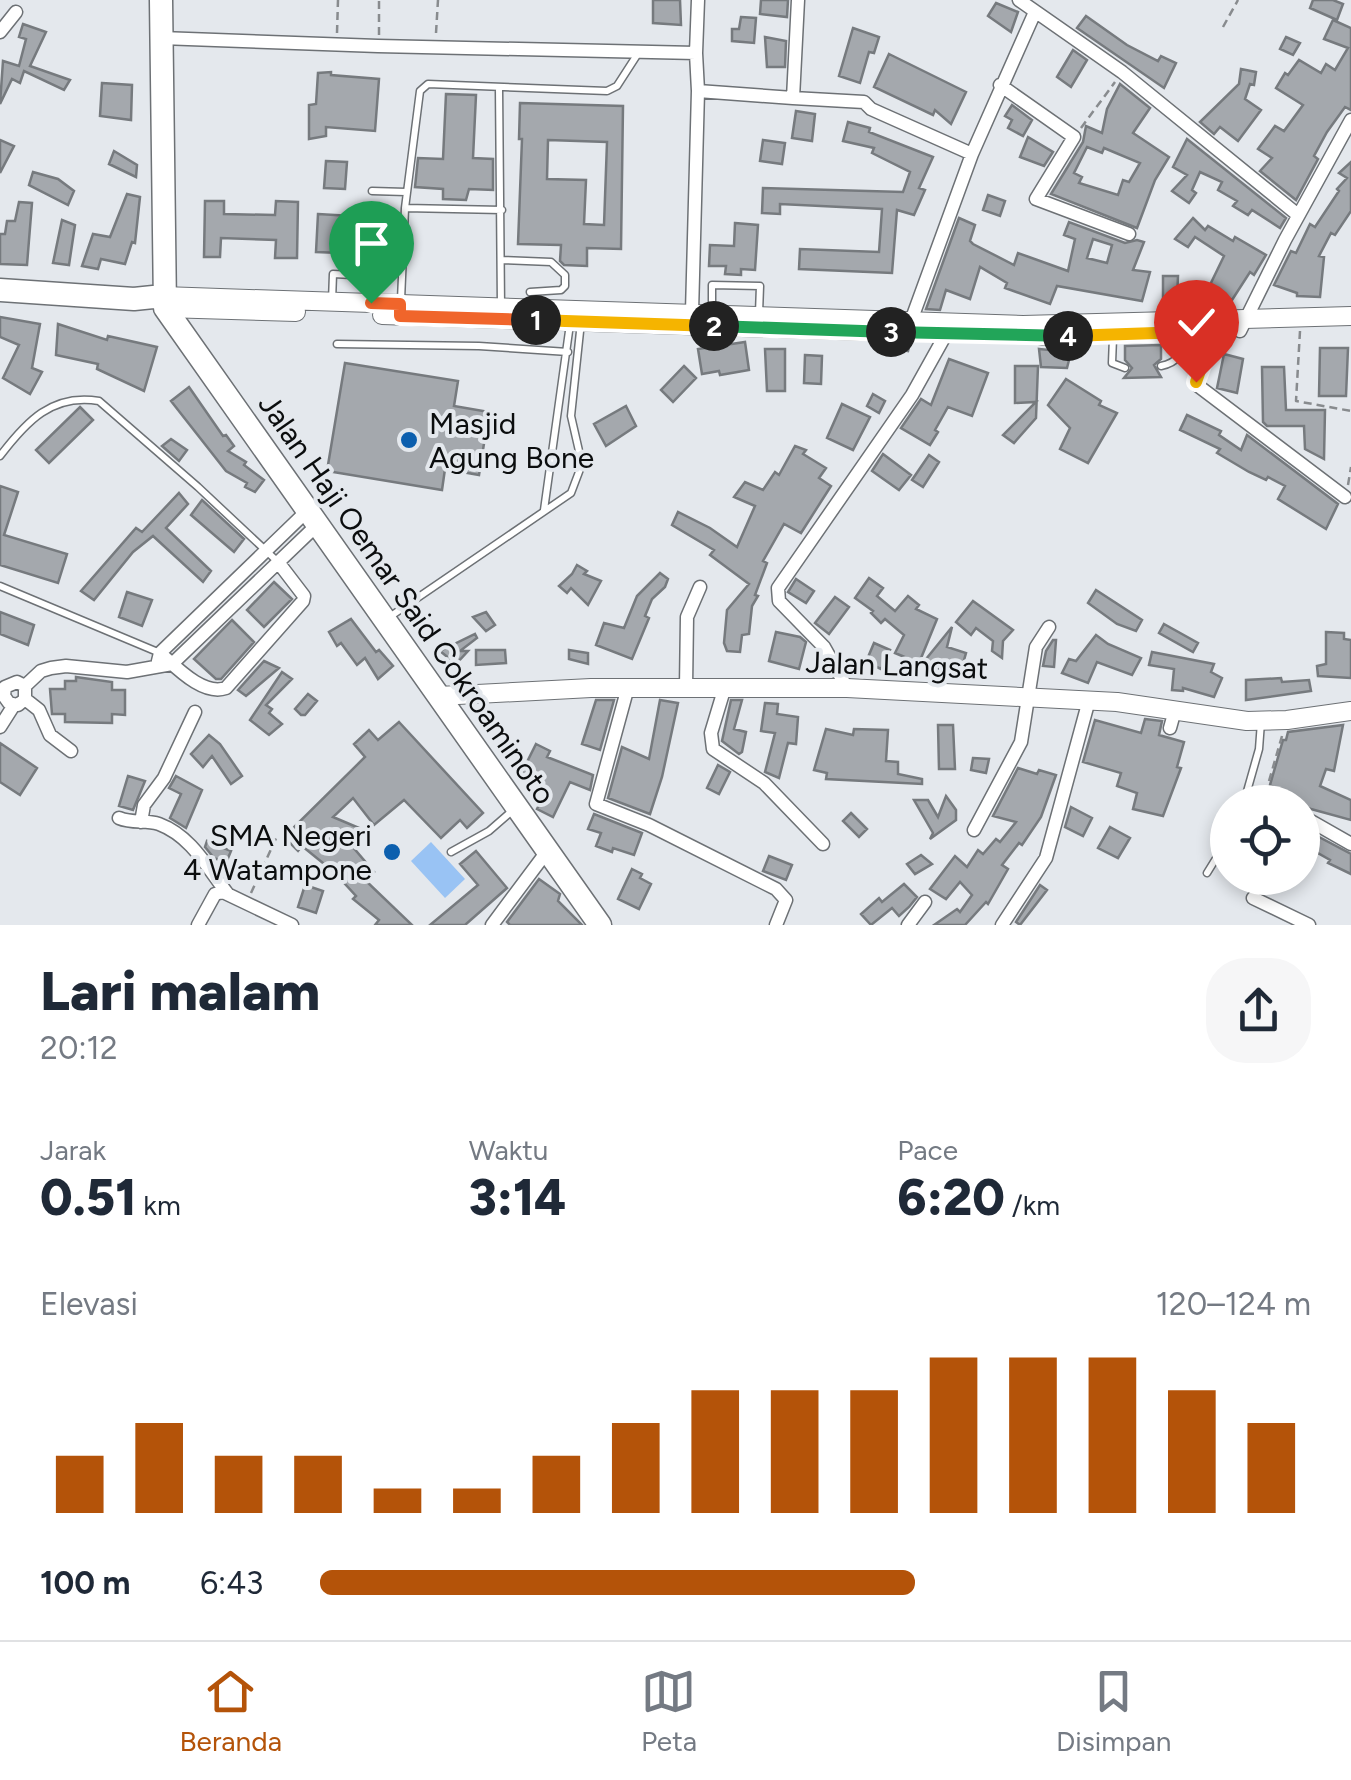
<!DOCTYPE html>
<html lang="id">
<head>
<meta charset="utf-8">
<style>
  :root { --surface:#fff; --page:#f6f6f7; --text:#1f2937; --muted:#747a83; --line:#e0e1e3; --accent:#b45309 }
  body { margin:0; font-family:Figtree,sans-serif; background:var(--page); color:var(--text); height:100vh; display:flex; flex-direction:column; font-size:38px; white-space:nowrap }
  * { box-sizing:border-box; margin:0 }
  p { font-size:32px; color:var(--muted) }
  .icon { flex:none; width:55px; height:55px; fill:none; stroke:currentColor; stroke-width:2; stroke-linecap:round; stroke-linejoin:round }
  .map { position:relative; height:925px; overflow:hidden }
  .side { display:flex; flex-direction:column; background:var(--surface); flex:1 }
  .side>* { flex:none }
  .buttons { position:absolute; left:1210px; top:785px; display:grid; gap:20px }
  .buttons a { display:grid; place-items:center; width:110px; height:110px; border-radius:50%; background:var(--surface); box-shadow:0 5px 15px #0003; font-size:50px }
  .pin { position:absolute; display:grid; place-items:center; width:85px; height:85px; color:#fff; margin:-102px -42px; border-radius:50% 50% 50% 0; rotate:-45deg; box-shadow:0 0 10px #0007 }
  .pin .icon { rotate:45deg }
  .km { position:absolute; width:50px; height:50px; margin:-25px; border-radius:50%; background:#222; color:#fff; font-size:28px; line-height:50px; text-align:center }
  .round { display:grid; place-items:center; flex:none; width:105px; height:105px; border-radius:40px; background:var(--page) }
  .overview { display:flex; align-items:center; justify-content:space-between; height:170px; padding:0 40px }
  h1 { font-size:55px; font-weight:800; line-height:75px }
  .stats { display:grid; grid-template-columns:repeat(3,1fr); gap:15px; height:170px; padding:10px 40px }
  .stats div { display:grid; align-content:center }
  .stats b { font-size:50px; font-weight:800 }
  .stats small { font-size:28px; font-weight:400 }
  .stats p { font-size:28px }
  .chart { height:280px; padding:20px 40px }
  .chart p { display:flex; justify-content:space-between }
  .chart svg { width:100%; height:180px; margin-top:10px; stroke:var(--accent); stroke-width:6 }
  ul { padding:0 40px; list-style:none; font-size:32px }
  li { display:grid; grid-template-columns:160px 120px 1fr; align-items:center; height:75px }
  li i { height:25px; border-radius:12px; background:var(--accent) }
  .menu { display:flex; justify-content:space-around; align-items:center; height:140px; border-top:2px solid var(--line); background:var(--surface); font-size:28px; color:var(--muted) }
  .menu a { display:grid; justify-items:center; gap:5px }
  .menu .on { color:var(--accent) }
  .map>svg:first-child { display:block }
  .pitch { fill:#99c3f4 }
  .building { fill:#a4a8ad; stroke:#767a7e; stroke-width:2.5; fill-rule:evenodd }
  .lines { fill:none; stroke-linecap:round; stroke-linejoin:round }
  .service-casing { stroke:#6d7175; stroke-width:9 }
  .minor-casing { stroke:#6d7175; stroke-width:15 }
  .tertiary-casing { stroke:#6d7175; stroke-width:20 }
  .secondary-casing { stroke:#6d7175; stroke-width:20 }
  .trunk-casing { stroke:#6d7175; stroke-width:25 }
  .path { stroke:#888b8e; stroke-width:2.5; stroke-dasharray:8 5; stroke-linecap:butt }
  .service { stroke:#fff; stroke-width:6 }
  .minor { stroke:#fff; stroke-width:12 }
  .tertiary { stroke:#fff; stroke-width:18 }
  .secondary { stroke:#fff; stroke-width:18 }
  .trunk { stroke:#fff; stroke-width:22 }
  .split-1-casing { stroke:#fff; stroke-width:20 }
  .split-2-casing { stroke:#fff; stroke-width:20 }
  .split-3-casing { stroke:#fff; stroke-width:20 }
  .split-4-casing { stroke:#fff; stroke-width:20 }
  .split-5-casing { stroke:#fff; stroke-width:20 }
  .split-1 { stroke:#f0652b; stroke-width:12 }
  .split-2 { stroke:#f5b400; stroke-width:12 }
  .split-3 { stroke:#22a559; stroke-width:12 }
  .split-4 { stroke:#22a559; stroke-width:12 }
  .split-5 { stroke:#f5b400; stroke-width:12 }
  .poi-dot { fill:#0c5fae; stroke:#e4e8ed; stroke-width:4 }
  .labels { text-anchor:middle; dominant-baseline:central; stroke-width:8; stroke-linejoin:round; paint-order:stroke }
  .poi-label { font-size:30px; fill:#0b0d0e; stroke:#e4e8ed; text-anchor:start }
  .street-label { font-size:30px; fill:#0b0d0e; stroke:#e4e8ed }
</style>
</head>
<body>
<div class="map">
<svg width="1351" height="925" viewBox="0 0 1351 925">
  <rect width="100%" height="100%" fill="#e4e8ed"/>
  <path class="pitch" d="M431,842L465,879L445,898L411,861Z"/>
  <path class="building" d="M653,0H680L681,25L653,23Z
    M761,0H788L787,17L760,14Z
    M1313,0H1333L1343,4L1337,20L1310,8Z
    M996,3L1018,12L1011,32L988,16Z
    M1086,16L1127,45L1158,61L1161,56L1176,63L1164,88L1077,28Z
    M741,17L756,18L754,43L732,41V29H739Z
    M1333,20L1351,28V110L1345,107L1327,132L1314,156L1318,159L1296,200L1260,171L1272,158L1258,149L1275,126L1284,131L1303,105L1276,88L1285,73L1288,75L1299,60L1321,73L1326,64L1335,70L1348,48L1324,39Z
    M23,24L46,32L30,66L70,80L64,90L24,71L20,83L12,79L0,104L3,61L19,66L26,39L19,37Z
    M853,28L879,37L874,53L869,52L860,83L839,76Z
    M765,37L786,41L785,67H767Z
    M1286,37L1300,43L1293,55L1280,49Z
    M1073,50L1087,60L1071,87L1057,77Z
    M889,54L966,92L951,124L935,110L933,115L874,87Z
    M1241,69L1256,72L1254,85L1250,84L1245,99L1261,110L1238,141L1220,127L1214,134L1200,122L1239,84Z
    M331,72V75L379,79L375,131L326,127V136L309,139V105L316,104L318,73Z
    M102,83L132,85L131,120L100,116Z
    M1120,84L1150,108L1133,133L1169,157L1155,180L1137,228L1051,194L1083,142L1086,126L1102,133L1107,109ZM1087,147L1102,153L1104,148L1140,163L1129,182L1123,180L1118,195L1079,183L1082,177L1074,173Z
    M446,94L476,95L473,158L493,159V190L469,189L466,200L443,199V189L415,187L418,158L443,159Z
    M520,103L623,106L621,249L587,248V266L564,265L560,261L561,245L518,244L522,139H519ZM548,140L607,142L604,225L584,224L586,180L547,179Z
    M1012,105L1032,120L1023,136L1008,128L1012,120L1005,116Z
    M796,111L815,114L812,141L792,138Z
    M848,122L870,128L869,132L933,157L919,188L925,190L914,215L897,210L892,273L799,269L800,249L879,252L882,209L780,204V214L762,213L763,188L903,192L910,172L872,153L874,148L843,141Z
    M1028,137L1053,152L1044,166L1020,157Z
    M1187,139L1286,218L1280,228L1252,210L1248,215L1233,206L1237,201L1218,190L1222,182L1200,172L1192,190L1196,193L1189,203L1172,191L1187,175L1173,167Z
    M0,140L14,146L0,173Z
    M763,140L785,143L782,164L760,161Z
    M114,151L137,165L136,177L109,164Z
    M326,161L347,162L345,189L324,188Z
    M1351,162V211L1335,235L1331,233L1319,256L1324,257L1320,297L1297,296V293L1274,285L1291,251L1296,253L1310,224L1315,227L1339,191L1337,189L1347,178L1339,173Z
    M33,172L58,179L74,191L68,205L29,185Z
    M127,194L140,197L135,243L132,242L125,264L101,259L98,269L82,266L93,234L110,237Z
    M988,195L1005,201L1000,216L983,210Z
    M205,201H224V214L275,215L276,201L298,202L297,258H275L276,240L221,238L220,257H204Z
    M19,202L32,203L27,265L0,264V234H5L7,221H15Z
    M318,214L384,218L383,253L360,252L359,266L340,265L341,253L316,252Z
    M959,218L975,225L970,241L973,244L1014,265L1018,253L1068,271L1075,239L1064,235L1069,222L1125,243L1137,240L1144,242L1133,270L1150,272L1142,301L1057,286L1050,304L1005,288L1007,283L980,267L970,299L946,290L940,310L926,309ZM1093,239L1112,245L1107,263L1087,258Z
    M1193,218L1205,230L1208,226L1233,241L1235,237L1266,255L1254,275L1250,272L1232,300L1209,287L1224,256L1195,237L1188,247L1175,239Z
    M62,220L75,225L69,265L53,263Z
    M735,223L758,225L755,270L741,269V275L725,274L726,266H709L710,245L734,246Z
    M1163,276H1178L1177,299L1163,300Z
    M0,317L40,324L32,368L42,372L30,394L3,378L19,345L0,337Z
    M58,324L107,340L108,336L157,347L144,391L97,369L98,364L56,355Z
    M893,335L911,339L908,351L890,348Z
    M745,342L749,370L720,375L719,371L702,374L698,349Z
    M1161,345V359L1154,365L1161,377L1124,378L1132,368L1125,360V346Z
    M1320,348H1348L1346,396H1319Z
    M765,349H785V391H767Z
    M1039,349L1071,352L1067,368L1041,367Z
    M1224,354L1243,359L1237,393L1217,388Z
    M805,355L822,356L821,384L804,383Z
    M949,359L988,373L972,416L948,407L935,430L938,432L930,445L901,428L921,399L931,405Z
    M345,363L458,381L454,406L489,412L479,475L445,469L442,490L327,471Z
    M684,366L696,378L673,402L661,390Z
    M1015,366H1038L1036,418L1014,443L1003,435L1036,402L1015,403Z
    M1262,367H1284L1286,410H1325L1324,459L1305,449L1304,426H1267L1263,422Z
    M1066,379L1101,401L1099,405L1117,413L1088,463L1060,449L1070,428L1048,405Z
    M189,387L223,436L226,435L234,446L228,451L246,462L244,465L264,480L255,492L245,487L247,483L226,471L171,401Z
    M873,394L885,401L879,413L867,406Z
    M842,404L870,417L853,450L827,438Z
    M626,406L636,426L606,446L594,424Z
    M80,407L93,420L49,463L36,450Z
    M1187,415L1221,431L1219,435L1241,450L1247,435L1338,504L1326,529L1278,499L1285,486L1268,477L1266,480L1249,472L1217,453L1220,449L1180,430Z
    M171,439L187,450L179,461L162,446Z
    M795,446L806,450L803,454L826,468L819,478L831,486L801,533L784,524L763,561L767,563L755,595L758,596L752,606L749,634L742,635L740,652L727,651L724,643L727,610L749,584L710,555L714,550L672,525L678,512L710,528L737,547L755,506L734,497L745,482L763,490L775,472L779,475Z
    M883,454L911,475L899,490L872,471Z
    M929,455L939,462L923,487L912,480Z
    M0,486L18,492L4,535L67,554L58,583L0,565Z
    M179,493L188,504L166,528L211,571L203,582L153,536L133,552L94,600L81,591L136,528L142,532Z
    M202,500L244,539L234,552L191,515Z
    M577,565L587,571L584,574L601,581L588,605L571,588L567,593L559,586L572,574Z
    M660,573L668,579L665,587L652,599L645,616L649,618L632,659L596,645L604,623L624,628L637,596Z
    M869,578L883,588L877,596L895,611L908,596L919,605L916,609L937,619L919,663L895,653L904,635L885,619L881,623L871,613L873,611L855,598Z
    M796,579L814,591L806,603L788,592Z
    M274,582L292,599L264,627L247,610Z
    M1096,590L1142,620L1136,631L1117,624L1088,603Z
    M127,592L152,600L142,626L119,617Z
    M835,597L849,607L829,634L815,623Z
    M973,601L1013,630L1003,641L1002,658L992,651L993,641L976,628L971,635L956,622Z
    M0,612L34,625L28,645L0,634Z
    M486,612L495,625L486,631L473,617Z
    M351,619L376,652L379,650L393,666L378,679L365,658L357,665L341,643L337,646L329,632Z
    M232,620L254,642L221,679H216L194,659Z
    M1164,624L1198,643L1193,652L1159,633Z
    M952,627L947,647L966,653L960,674L922,664Z
    M776,632L800,637L806,642L799,669L769,661Z
    M1326,632L1344,633V639L1351,640V678L1318,676L1317,666L1326,664Z
    M475,634L477,638L460,651H468L456,664L440,651Z
    M1096,635L1108,644L1141,658L1132,675L1097,662L1088,683L1062,673L1069,659L1076,661Z
    M1053,640H1056L1054,667L1043,666L1046,651Z
    M874,643L890,650L881,669L866,662Z
    M476,650H505L506,663L476,665Z
    M569,650L588,653V664L569,659Z
    M1152,652L1214,664L1211,672L1222,678L1214,697L1183,688V691L1172,690L1174,669L1149,665Z
    M264,661L279,668L246,696L238,690Z
    M282,672L292,679L266,705L272,709L269,713L282,724L269,735L250,720Z
    M76,677L112,682V690H125V715L112,714V723L65,722V714H52L50,689H65V681H76Z
    M1281,678L1282,682L1309,680L1311,691L1246,700V680Z
    M308,694L317,701L305,715H301L295,709Z
    M596,700H614L600,750L582,744Z
    M660,700L678,703L662,777L650,814L608,798L622,747L649,759Z
    M731,700H742L734,729L746,732L742,752L739,754L722,741Z
    M765,703L778,704L777,714L798,717L796,744L788,743L779,778L765,772L775,733L761,731Z
    M1145,719L1162,721L1159,735L1184,742L1177,767L1181,768L1163,816L1133,809L1137,793L1117,786L1121,773L1083,762L1095,720L1141,733Z
    M399,722L483,813L467,828L460,820L441,838L404,800L374,825L353,798L333,817L359,828L352,846L374,872L365,880L412,925H375L379,920L353,899L356,896L334,872L302,846L298,851L284,837L365,757L354,744L369,730L378,740Z
    M938,725H953L955,769H939Z
    M1343,725L1334,771L1326,769L1320,786L1351,800V820L1311,809L1302,806V802H1290L1286,794L1270,785L1283,740H1286L1288,732Z
    M826,729L853,735L854,729L888,730L886,761L898,762V774L922,779V784L826,779L827,773L814,770Z
    M209,735L220,744L242,776L231,784L212,756L203,767L191,754Z
    M0,743L37,768L20,795L0,782Z
    M536,744L550,751L547,757L593,775L590,790L570,782L553,817L537,809L546,792L519,778Z
    M973,758L989,759L986,773L971,770Z
    M718,765L730,772L719,794L707,788Z
    M1018,768L1037,774L1039,770L1056,775L1041,817L1022,845L1019,843L1002,865L1008,869L988,904L986,902L965,925H934L957,909L960,912L972,895L960,882L946,899L930,889L955,856L967,867L978,850L983,854L996,839L1000,842L1016,822L993,816Z
    M128,776L145,781L133,810L119,806Z
    M176,776L202,790L186,828L170,818L181,794L169,788Z
    M946,796L956,810V820L930,839L933,833L914,800H928L938,817Z
    M1071,807L1092,818L1083,836L1065,827Z
    M851,813L867,829L859,837L843,821Z
    M594,814L642,833L634,855L613,848L612,852L596,846L601,833L588,829Z
    M1110,827L1130,838L1118,858L1098,848Z
    M1302,828L1351,854V874L1328,863L1330,860L1302,844Z
    M207,841L231,851L226,863L214,858L205,847Z
    M476,851L507,888L465,925H430L478,885L460,864Z
    M921,855L932,864L915,874L907,864Z
    M769,856L792,865L786,880L763,871Z
    M632,869L642,874L640,878L651,884L639,909L618,899Z
    M539,879L560,894L558,901L582,925H510L507,922Z
    M904,884L917,897L909,907L899,916L892,908L871,925L861,914L879,898L882,902Z
    M305,885L323,891L316,913L298,907Z
    M1040,885L1047,890L1020,925L1016,922Z"/>
  <g class="lines">
    <defs>
      <path id="service" d="M499,88L501,307
        M372,191L406,192
        M405,208L502,210
        M502,260L551,262L565,275V286L561,290L530,292
        M401,300L405,208L420,91L428,84L607,91L617,86L637,55
        M332,301L333,274L372,276L371,302
        M712,313V285L760,286L759,313
        M1113,338L1112,363L1125,368
        M337,344L479,346L568,352
        M1161,366C1181,362 1183,350 1189,332
        M0,456C26,422 52,393 99,401L198,487L278,562
        M544,510L570,324
        M0,586L160,653
        M388,618L571,493L582,464L571,416L581,322
        M1244,802L1259,749L1261,722
        M451,852L489,831L512,811
        M1207,873L1228,839"/>
      <path id="minor" d="M1019,0L1122,72L1298,215
        M0,32L16,12
        M161,38L378,46L696,53L698,91L692,312
        M696,53L698,0
        M1000,85L1074,137L1036,199L1129,234
        M698,91L793,98L798,0
        M793,98L864,102L871,109L972,154
        M911,321L972,154L1035,12
        M1214,331L1196,378L1197,385L1345,497
        M1240,331L1285,240L1351,120
        M160,653C177,668 203,696 226,688L303,601L304,596L278,562
        M158,661L160,653L307,511
        M25,686L41,671L51,668L66,666L127,672L172,664L317,525
        M628,687L596,804L649,825L776,889L786,900L776,925
        M686,687L687,617L700,587
        M847,688L824,647L779,601L778,588L912,395L946,334
        M724,690L711,733L713,749L764,783L823,844
        M25,699L18,705L9,703L4,696L5,687L17,682L25,686V699L39,710L50,735L71,751
        M0,727L14,705
        M1170,728L1175,710
        M1265,794L1280,802
        M1302,816L1351,844
        M119,818C133,824 146,819 159,824C191,836 207,867 227,893
        M141,822L144,805L164,778L195,712
        M974,830L1021,742L1036,647L1049,627
        M1253,898L1309,925
        M198,925L215,894L223,892L292,925
        M492,925L548,850
        M908,925L925,902
        M1002,925L1046,858L1089,700"/>
      <path id="tertiary" d="M439,696L591,688H847L1117,702L1247,721L1287,720L1351,711"/>
      <path id="secondary" d="M163,296L1023,325L1351,316
        M165,308L296,312
        M382,315L866,331
        M1042,336L1176,332"/>
      <path id="trunk" d="M161,0L165,308L600,925
        M0,290L134,299L163,296"/>
    </defs>
    <use href="#service" class="service-casing"/>
    <use href="#minor" class="minor-casing"/>
    <use href="#tertiary" class="tertiary-casing"/>
    <use href="#secondary" class="secondary-casing"/>
    <use href="#trunk" class="trunk-casing"/>
    <path class="path" d="M1223,27L1238,0
      M337,33L338,0
      M436,33L438,0
      M379,35V0
      M1081,128L1115,82
      M1300,331L1296,401L1351,411
      M1348,485L1351,467
      M1269,781L1282,736
      M251,893L278,834"/>
    <use href="#service" class="service"/>
    <use href="#minor" class="minor"/>
    <use href="#tertiary" class="tertiary"/>
    <use href="#secondary" class="secondary"/>
    <use href="#trunk" class="trunk"/>
  </g>
  <g class="lines">
    <defs>
      <path id="split-1" d="M371,303L400,304V316L536,320"/>
      <path id="split-2" d="M536,320L714,326"/>
      <path id="split-3" d="M714,326L891,332"/>
      <path id="split-4" d="M891,332L1068,336"/>
      <path id="split-5" d="M1068,336L1214,331L1196,382"/>
    </defs>
    <use href="#split-1" class="split-1-casing"/>
    <use href="#split-2" class="split-2-casing"/>
    <use href="#split-3" class="split-3-casing"/>
    <use href="#split-4" class="split-4-casing"/>
    <use href="#split-5" class="split-5-casing"/>
    <use href="#split-1" class="split-1"/>
    <use href="#split-2" class="split-2"/>
    <use href="#split-3" class="split-3"/>
    <use href="#split-4" class="split-4"/>
    <use href="#split-5" class="split-5"/>
  </g>
  <g class="poi-dot">
    <circle cx="409" cy="440" r="10"/>
    <circle cx="392" cy="852" r="10"/>
  </g>
  <g class="labels">
    <g class="poi-label">
      <text x="429" y="423">Masjid<tspan x="429" dy="34">Agung Bone</tspan></text>
      <text x="372" y="835" text-anchor="end">SMA Negeri<tspan x="372" dy="34">4 Watampone</tspan></text>
    </g>
    <g class="street-label">
      <text transform="translate(407 599) rotate(55)">Jalan Haji Oemar Said Cokroaminoto</text>
      <text transform="translate(897 665) rotate(2)">Jalan Langsat</text>
    </g>
  </g>
</svg>
<div class="buttons">
<a><svg class="icon" aria-label="locate" viewBox="0 0 24 24"><circle cx="12" cy="12" r="6"/><path d="M12 2v4M12 18v4M2 12h4M18 12h4"/></svg></a>
</div>
<div class="pin" style="left:371px;top:303px;background:#1e9e55"><svg class="icon" aria-label="arrive" viewBox="0 0 24 24"><path d="M6 21V4h12l-3 4 3 4H6"/></svg></div>
<div class="pin" style="left:1196px;top:382px;background:#d93025"><svg class="icon" aria-label="check" viewBox="0 0 24 24"><path d="M5 12l5 5 9-10"/></svg></div>
<b class="km" style="left:536px;top:320px">1</b>
<b class="km" style="left:714px;top:326px">2</b>
<b class="km" style="left:891px;top:332px">3</b>
<b class="km" style="left:1068px;top:336px">4</b>
</div>
<section class="side">
<div class="overview"><div><h1>Lari malam</h1><p>20:12</p></div><a class="round"><svg class="icon" aria-label="share" viewBox="0 0 24 24"><path d="M12 15V3M7 8l5-5 5 5M5 13v7h14v-7"/></svg></a></div>
<div class="stats">
<div><p>Jarak</p><b>0.51<small> km</small></b></div>
<div><p>Waktu</p><b>3:14</b></div>
<div><p>Pace</p><b>6:20<small> /km</small></b></div>
</div>
<div class="chart"><p><span>Elevasi</span>120–124 m</p>
<svg viewBox="0 0 160 44" preserveAspectRatio="none"><path d="M5 44V30M15 44V22M25 44V30M35 44V30M45 44V38M55 44V38M65 44V30M75 44V22M85 44V14M95 44V14M105 44V14M115 44V6M125 44V6M135 44V6M145 44V14M155 44V22"/></svg>
</div>
<ul>
<li><b>100 m</b>6:43<i style="width:60%"></i></li>
</ul>
</section>
<nav class="menu">
<a class="on"><svg class="icon" aria-label="home" viewBox="0 0 24 24"><path d="M3 11l9-7 9 7M6 9v11h12V9"/></svg>Beranda</a>
<a><svg class="icon" aria-label="map" viewBox="0 0 24 24"><path d="M3 6l6-2 6 2 6-2v14l-6 2-6-2-6 2zM9 4v14M15 6v14"/></svg>Peta</a>
<a><svg class="icon" aria-label="saved" viewBox="0 0 24 24"><path d="M7 4h10v16l-5-4-5 4z"/></svg>Disimpan</a>
</nav>
</body>
</html>
